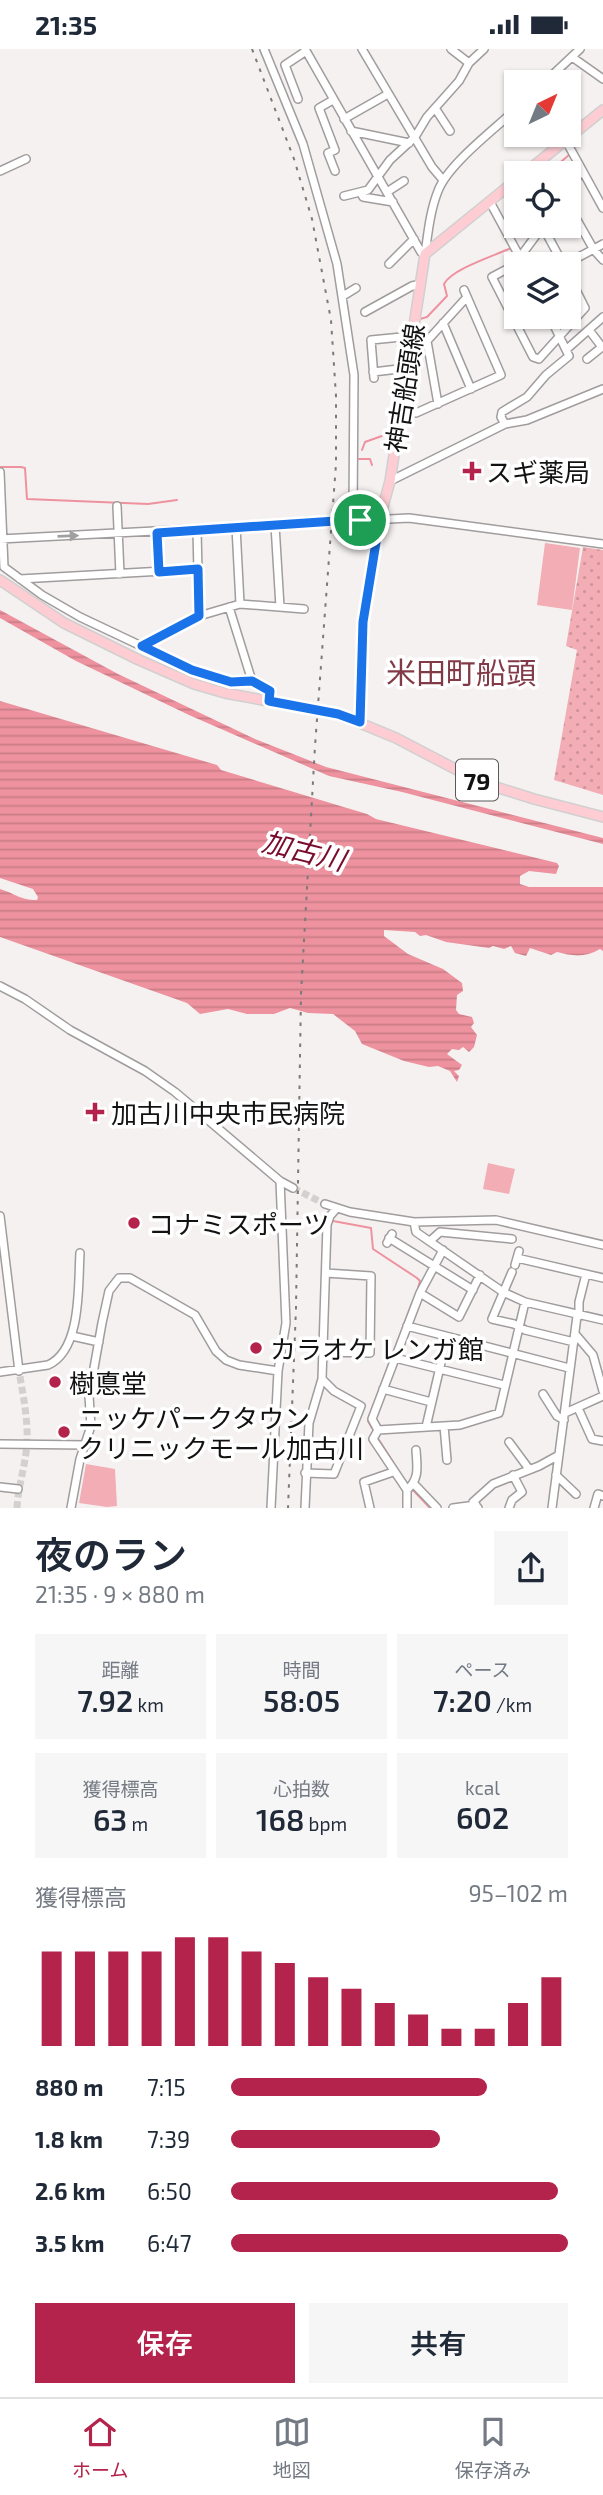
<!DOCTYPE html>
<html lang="ja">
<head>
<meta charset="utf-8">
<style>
  :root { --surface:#fff; --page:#f6f6f7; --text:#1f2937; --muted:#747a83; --line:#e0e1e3; --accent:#b4234b }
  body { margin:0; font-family:"Exo 2","Noto Sans JP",sans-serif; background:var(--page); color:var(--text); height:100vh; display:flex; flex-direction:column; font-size:26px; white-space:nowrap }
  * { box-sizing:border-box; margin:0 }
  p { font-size:23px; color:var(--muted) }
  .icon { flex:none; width:38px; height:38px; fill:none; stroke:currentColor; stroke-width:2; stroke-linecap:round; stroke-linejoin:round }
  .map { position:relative; height:1459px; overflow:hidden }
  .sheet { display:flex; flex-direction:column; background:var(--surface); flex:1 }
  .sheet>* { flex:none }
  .needle { width:46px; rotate:43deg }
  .controls { position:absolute; left:504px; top:21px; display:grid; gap:14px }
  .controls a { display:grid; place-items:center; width:77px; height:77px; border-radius:0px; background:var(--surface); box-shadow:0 2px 5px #0004; font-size:35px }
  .pin { position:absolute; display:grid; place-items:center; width:60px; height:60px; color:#fff; margin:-30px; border:4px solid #fff; border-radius:50%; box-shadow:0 2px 7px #0007 }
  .round { display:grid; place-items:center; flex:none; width:74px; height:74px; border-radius:0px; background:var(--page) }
  .overview { display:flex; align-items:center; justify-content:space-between; height:119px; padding:0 35px }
  h1 { font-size:38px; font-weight:600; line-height:52px }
  .stats { display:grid; grid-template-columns:repeat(3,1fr); gap:10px; height:119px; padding:7px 35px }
  .stats div { display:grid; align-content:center; border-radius:0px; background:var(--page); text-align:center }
  .stats b { font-size:30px; font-weight:600 }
  .stats small { font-size:19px; font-weight:400 }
  .stats p { font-size:19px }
  .chart { height:196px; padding:14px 35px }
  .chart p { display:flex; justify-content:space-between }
  .chart svg { width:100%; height:126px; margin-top:7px; stroke:var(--accent); stroke-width:6 }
  .action { display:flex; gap:14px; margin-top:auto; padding:14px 35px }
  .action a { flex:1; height:80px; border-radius:0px; background:var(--accent); color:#fff; font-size:28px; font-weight:600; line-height:80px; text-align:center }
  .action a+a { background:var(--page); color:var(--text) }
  ul { padding:0 35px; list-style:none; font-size:23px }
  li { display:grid; grid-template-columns:112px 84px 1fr; align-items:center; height:52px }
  li i { height:18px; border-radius:9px; background:var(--accent) }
  .status { display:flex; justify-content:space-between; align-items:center; height:49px; padding:0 35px; background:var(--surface); direction:ltr }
  .status svg { height:19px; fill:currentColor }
  .menu { display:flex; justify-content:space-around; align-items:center; height:98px; border-top:2px solid var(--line); background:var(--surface); font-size:19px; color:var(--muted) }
  .menu a { display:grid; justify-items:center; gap:4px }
  .menu .current { color:var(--accent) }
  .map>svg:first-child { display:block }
  .grass { fill:url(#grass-dots) }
  .park { fill:#f2adb5 }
  .water { fill:url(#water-rules) }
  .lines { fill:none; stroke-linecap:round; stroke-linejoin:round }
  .stream { stroke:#ed929e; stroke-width:2 }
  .minor-tunnel { stroke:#d4d0d0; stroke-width:7; stroke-dasharray:7 3.5; stroke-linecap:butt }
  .minor-casing { stroke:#a19c9d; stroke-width:10 }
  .major-casing { stroke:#d0d0d0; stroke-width:12 }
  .minor { stroke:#fff; stroke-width:7 }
  .major { stroke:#fdcdd3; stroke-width:9 }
  .rail { stroke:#7c7979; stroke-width:2; stroke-dasharray:3.5 7; stroke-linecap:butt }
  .oneway { fill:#a1a0a0 }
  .route-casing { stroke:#fff; stroke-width:14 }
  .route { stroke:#1a73e8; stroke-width:9 }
  .poi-dot { fill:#b4234b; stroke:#fff; stroke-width:2.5 }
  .labels { text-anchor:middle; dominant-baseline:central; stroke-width:7; stroke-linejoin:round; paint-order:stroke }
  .shield { fill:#fff; stroke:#5a5959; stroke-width:2 }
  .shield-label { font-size:24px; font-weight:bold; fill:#131212 }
  .street-label { font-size:26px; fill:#131212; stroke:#fff }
  .poi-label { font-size:26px; fill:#131212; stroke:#fff; text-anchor:start }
  .water-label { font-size:28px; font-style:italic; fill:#790b2d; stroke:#fff }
  .quarter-label { font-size:30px; fill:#823a47; stroke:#fff }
</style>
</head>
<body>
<div class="status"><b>21:35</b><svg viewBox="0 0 49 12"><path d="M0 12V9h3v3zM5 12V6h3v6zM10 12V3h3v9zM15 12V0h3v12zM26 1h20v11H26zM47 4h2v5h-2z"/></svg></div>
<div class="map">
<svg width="603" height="1459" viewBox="0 0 603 1459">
  <defs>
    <pattern id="grass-dots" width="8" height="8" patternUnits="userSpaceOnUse" patternTransform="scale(1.75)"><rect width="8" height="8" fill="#f2adb5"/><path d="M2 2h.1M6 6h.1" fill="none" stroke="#cf949b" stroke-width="1.8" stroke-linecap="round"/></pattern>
    <pattern id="water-rules" width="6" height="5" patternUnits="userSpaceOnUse" patternTransform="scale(1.75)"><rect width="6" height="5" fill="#ed929e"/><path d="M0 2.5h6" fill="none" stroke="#ca7d87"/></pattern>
  </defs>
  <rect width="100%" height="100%" fill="#f6f1f1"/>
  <path class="grass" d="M583,498L603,501V746L554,731L577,601L566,597Z"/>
  <path class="park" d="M545,494L580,499L572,561L537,556Z
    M488,1114L515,1120L509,1145L483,1140Z
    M86,1415L115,1420L117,1457L107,1458L79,1454Z"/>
  <path class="water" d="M0,561L118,625L255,690L326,718L603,789V795L402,743L329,727L189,666L76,612L0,569Z
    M0,652L217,716L221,721L367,765L376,770L557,814L559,817L556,825L529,822L520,827V835L529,838H603V902L600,900C585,909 572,907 557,903L551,906L530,899L526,907L515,904L511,897L504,900L493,897L489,899L446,893L426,886L420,887L415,883L384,881V887L408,905L443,920L462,934L463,942L457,946L456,961L459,965L472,968L474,974L471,978L477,986L474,998L469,1003L463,998L459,1001L452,1000L447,1005L462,1016L459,1021L454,1022L459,1027L457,1033L450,1022L438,1017L429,1018L404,1012L362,995L355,982L333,965L308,964L290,959L274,965H247L228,960L200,965L187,954L0,888V840C16,845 20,851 37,851L38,848L33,840L0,829Z"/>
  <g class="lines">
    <path class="stream" d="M553,124L556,117L569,106
      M514,187L516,175
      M420,270L427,268L447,247L444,235C452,220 494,207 511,199
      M362,401L365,393L393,383
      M359,410H370L372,416
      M0,418H21L25,419L27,450L148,455L177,451
      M333,1172L371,1179L373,1200L417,1229L420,1232L417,1243
      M372,1379L368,1372L370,1365L412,1254
      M379,1391L405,1432
      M411,1439L430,1459"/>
    <path class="minor-tunnel" d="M293,1139L325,1155
      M17,1459C18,1437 26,1415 27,1393C28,1369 23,1346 19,1322"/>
    <defs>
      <path id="minor" d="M264,0L303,95L337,215L354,326L353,463L360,471
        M305,0L421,203L425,205
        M362,0L432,118L443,131
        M451,0L469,14
        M572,8L603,30
        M555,24L566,33
        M545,33L580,0
        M298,50L285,16L306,2
        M333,51L319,59L335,101L328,104L335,122
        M435,59L450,82
        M344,70L388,45
        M351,82L409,94
        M565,90L603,159
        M0,122L26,110
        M569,141L582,121
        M387,143L404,132
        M361,144L363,148L393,153
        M344,147L368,141L390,111L415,88L427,68L459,32L469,14L484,0
        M490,153L523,214
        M569,157L594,201L603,211
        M543,178L563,215
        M425,205C428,184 430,162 438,142C448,115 495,80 516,60
        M520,208L543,177
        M522,212L492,228L533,308L539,310L585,259L569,227
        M389,215L414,190
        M566,215L603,195
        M343,247L356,239
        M365,263L412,237L421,235
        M443,274L471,340
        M412,291L427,292L467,248
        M427,292L438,355
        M567,300L603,268
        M587,310L602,298L589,281
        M373,323L407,319
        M374,329L371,291L412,287
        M401,358L416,364L501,326L464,241
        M505,375L501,368L502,363L527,348L546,326L569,307L550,268
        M0,423L4,518L42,546L80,568L192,621L231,633L252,632L229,558
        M390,432L505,375L527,371L603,340
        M117,457L120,525
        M275,476L280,558
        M197,481L199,567
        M157,484L159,523
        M0,490L409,469L603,495
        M20,530L199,520
        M240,555L304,560
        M142,597L199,567L240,555L236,478
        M252,632L270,642L269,652
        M0,937L25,950L70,981L145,1022L175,1043L280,1132L293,1139
        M325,1155L350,1163L414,1173L496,1171L603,1196
        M0,1167L19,1322
        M414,1173L416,1183L503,1243L525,1253L603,1271
        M389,1189L473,1241
        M430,1192L440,1183L512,1190
        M387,1194L392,1185
        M517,1209L603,1229
        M515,1216L519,1202
        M512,1223L492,1270L514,1275L525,1281L574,1293
        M420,1244L459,1268L480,1226
        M579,1267V1253L586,1225
        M407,1277L569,1319
        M576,1286L593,1306L603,1342
        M72,1287L99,1293
        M323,1303L370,1304L371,1227L326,1224
        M395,1309L504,1336
        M0,1323L48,1316C82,1301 78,1236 80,1204
        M383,1340L431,1353
        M543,1345L557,1367L564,1371
        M578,1359L592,1390L603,1392
        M565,1364L603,1347
        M444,1377L447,1411
        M426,1378L447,1288
        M378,1381L460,1376L499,1364L525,1253
        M378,1381L372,1370L420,1244L443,1201
        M378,1381L373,1390L407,1441V1459
        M509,1393L529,1420
        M0,1395L86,1396
        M305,1424L334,1425L361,1357L334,1342L322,1330
        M556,1426L576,1445
        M414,1435L437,1459
        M0,1438L18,1440
        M407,1441C420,1429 417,1418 416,1401
        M71,1459L80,1410L91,1377L89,1347L102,1274L109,1242L119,1229H130L195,1266L216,1302L226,1311L239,1316L278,1322
        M271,1459L278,1322L286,1274L280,1132
        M305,1459L309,1374L322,1330L327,1176L330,1167L336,1160
        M370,1459L364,1433L393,1423
        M453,1459L476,1456
        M478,1459L473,1453L493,1435L539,1417L559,1406
        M509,1459L512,1451L522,1443L513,1426
        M552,1459L577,1267
        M594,1459L598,1445L603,1447"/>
      <path id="major" d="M525,124L603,61
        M0,531L64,574L139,611L194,635L225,644L338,665L396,689L480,733L534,750L603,768
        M360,673L363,573L380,469L390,432L425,205L516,131"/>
    </defs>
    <use href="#minor" class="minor-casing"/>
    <use href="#major" class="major-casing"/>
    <use href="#minor" class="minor"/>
    <use href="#major" class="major"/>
    <path class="rail" d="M252,0L294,110L312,170L331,271L336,347V415L315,697L301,945L296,1259L288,1459"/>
  </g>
  <defs><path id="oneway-solid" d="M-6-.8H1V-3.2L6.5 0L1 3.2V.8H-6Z" transform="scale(1.75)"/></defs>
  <use class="oneway" href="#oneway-solid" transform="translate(68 487) rotate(-2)"/>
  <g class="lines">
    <defs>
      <path id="route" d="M380,469L363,573L360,673L338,665L269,652L270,642L252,632L231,633L192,621L142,597L199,567L198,520L159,523L157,484Z"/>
    </defs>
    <use href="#route" class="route-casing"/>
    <use href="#route" class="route"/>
  </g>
  <g class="poi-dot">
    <path d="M468.5 411.5h7v7h7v7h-7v7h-7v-7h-7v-7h7z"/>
    <path d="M91.5 1052.5h7v7h7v7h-7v7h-7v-7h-7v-7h7z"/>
    <circle cx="134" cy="1174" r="7"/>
    <circle cx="256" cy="1299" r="7"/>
    <circle cx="55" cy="1333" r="7"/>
    <circle cx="64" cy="1383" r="7"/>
  </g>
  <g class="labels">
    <rect class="shield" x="456" y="710.5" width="42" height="41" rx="5"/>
    <g class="shield-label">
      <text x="477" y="731">79</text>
    </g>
    <g class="street-label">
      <text transform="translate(404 339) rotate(-81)">神吉船頭線</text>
    </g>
    <g class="poi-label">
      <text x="486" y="422">スギ薬局</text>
      <text x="111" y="1063">加古川中央市民病院</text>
      <text x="148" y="1174">コナミスポーツ</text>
      <text x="270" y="1299">カラオケ レンガ館</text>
      <text x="69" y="1333">樹悳堂</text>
      <text x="78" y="1368">ニッケパークタウン<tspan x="78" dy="30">クリニックモール加古川</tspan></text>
    </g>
    <g class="water-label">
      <text transform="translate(304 801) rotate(14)">加古川</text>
    </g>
    <g class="quarter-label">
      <text x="461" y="623">米田町船頭</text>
    </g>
  </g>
</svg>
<div class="controls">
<a><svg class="needle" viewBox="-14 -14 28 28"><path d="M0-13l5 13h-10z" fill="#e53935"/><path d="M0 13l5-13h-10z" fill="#747a83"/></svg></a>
<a><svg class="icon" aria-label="locate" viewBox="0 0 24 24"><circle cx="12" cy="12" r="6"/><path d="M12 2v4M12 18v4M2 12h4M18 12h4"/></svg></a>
<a><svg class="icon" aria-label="layers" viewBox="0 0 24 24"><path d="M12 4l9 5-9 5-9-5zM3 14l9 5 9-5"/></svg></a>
</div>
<div class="pin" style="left:360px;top:471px;background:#1e9e55"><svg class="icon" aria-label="arrive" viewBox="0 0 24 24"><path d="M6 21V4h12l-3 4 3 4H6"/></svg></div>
</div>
<section class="sheet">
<div class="overview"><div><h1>夜のラン</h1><p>21:35 · 9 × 880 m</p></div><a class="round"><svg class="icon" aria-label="share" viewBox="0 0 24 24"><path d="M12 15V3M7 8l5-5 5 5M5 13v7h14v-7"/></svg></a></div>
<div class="stats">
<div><p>距離</p><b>7.92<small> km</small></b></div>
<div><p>時間</p><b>58:05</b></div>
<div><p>ペース</p><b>7:20<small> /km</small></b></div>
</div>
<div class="stats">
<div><p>獲得標高</p><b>63<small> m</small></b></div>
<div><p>心拍数</p><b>168<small> bpm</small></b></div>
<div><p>kcal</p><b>602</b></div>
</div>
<div class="chart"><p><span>獲得標高</span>95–102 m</p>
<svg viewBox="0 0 160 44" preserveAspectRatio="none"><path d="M5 44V11M15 44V11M25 44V11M35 44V11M45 44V6M55 44V6M65 44V11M75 44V15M85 44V20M95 44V24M105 44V29M115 44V33M125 44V38M135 44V38M145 44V29M155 44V20"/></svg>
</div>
<ul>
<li><b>880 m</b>7:15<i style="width:76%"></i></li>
<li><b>1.8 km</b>7:39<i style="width:62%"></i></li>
<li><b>2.6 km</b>6:50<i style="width:97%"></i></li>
<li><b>3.5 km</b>6:47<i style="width:100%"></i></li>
</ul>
<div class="action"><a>保存</a><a>共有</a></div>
</section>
<nav class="menu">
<a class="current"><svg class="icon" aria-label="home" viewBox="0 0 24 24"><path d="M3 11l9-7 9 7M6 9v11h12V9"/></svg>ホーム</a>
<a><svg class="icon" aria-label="map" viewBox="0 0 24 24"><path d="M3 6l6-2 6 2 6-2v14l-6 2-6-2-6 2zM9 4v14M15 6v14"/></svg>地図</a>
<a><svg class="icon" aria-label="saved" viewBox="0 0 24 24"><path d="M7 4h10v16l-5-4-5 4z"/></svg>保存済み</a>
</nav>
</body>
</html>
